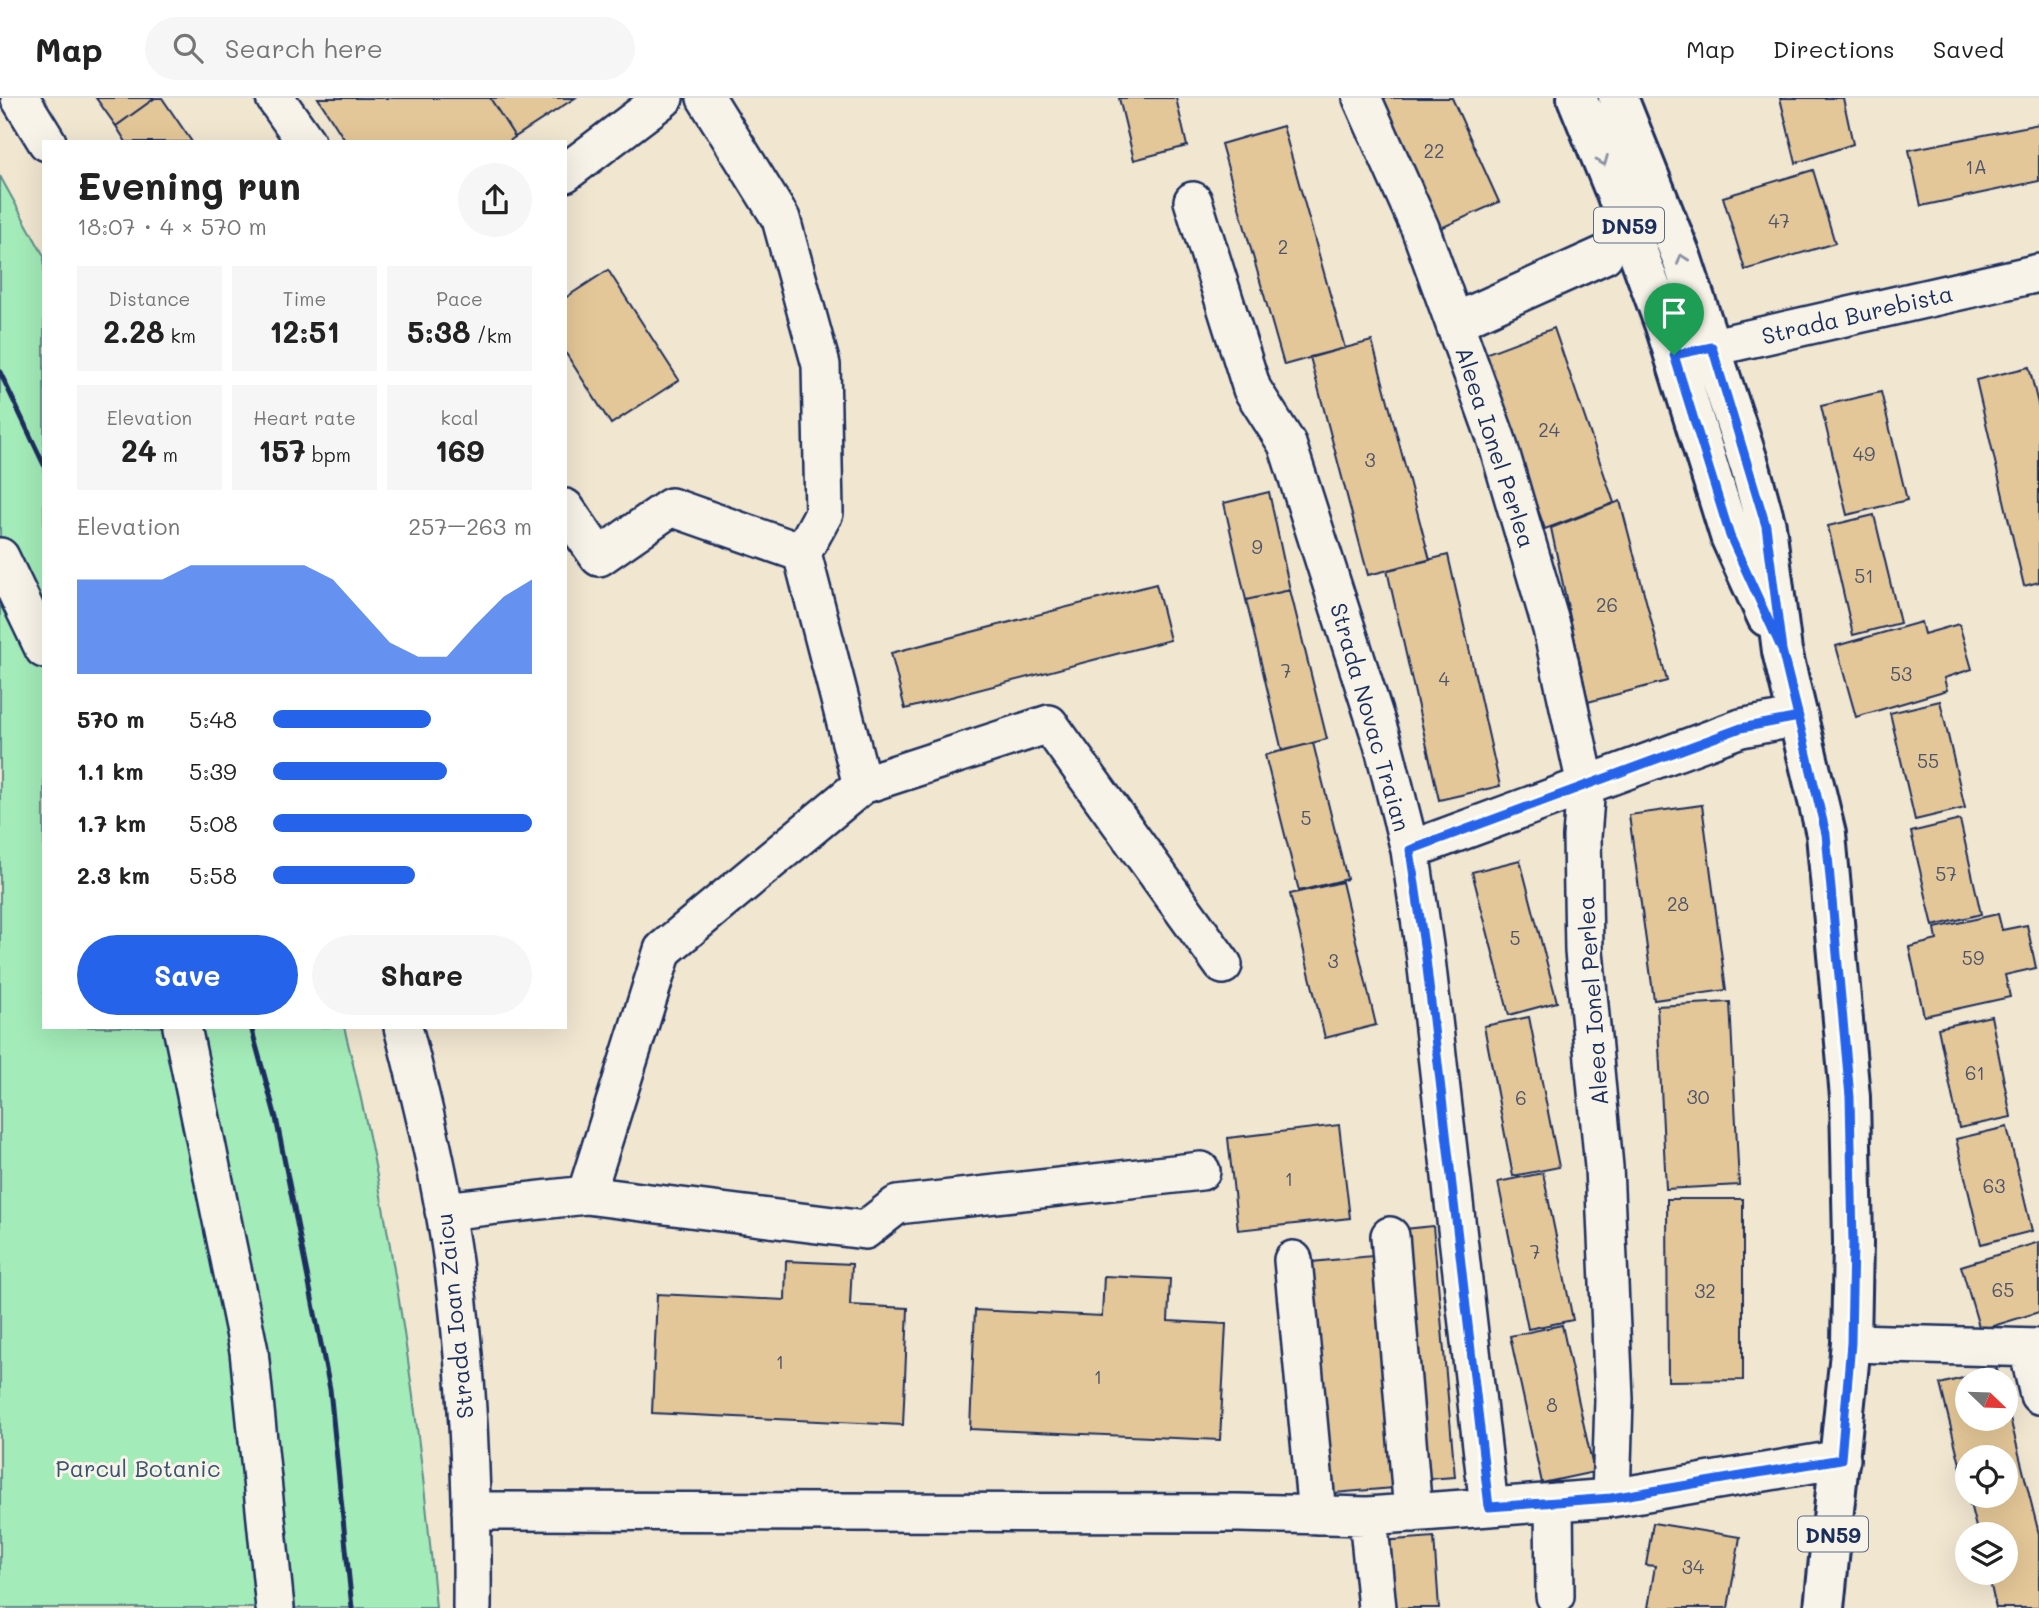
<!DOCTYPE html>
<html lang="en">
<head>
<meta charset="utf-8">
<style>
  :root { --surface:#fff; --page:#f6f6f6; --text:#222; --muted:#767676; --line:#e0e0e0; --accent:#2563eb }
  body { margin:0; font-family:Mali,sans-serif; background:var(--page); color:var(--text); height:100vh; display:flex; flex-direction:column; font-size:26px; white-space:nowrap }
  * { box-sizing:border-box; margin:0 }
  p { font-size:23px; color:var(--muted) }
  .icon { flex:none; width:38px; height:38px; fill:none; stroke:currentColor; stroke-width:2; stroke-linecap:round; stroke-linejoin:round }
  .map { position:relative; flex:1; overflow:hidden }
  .side { position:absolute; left:42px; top:42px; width:525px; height:889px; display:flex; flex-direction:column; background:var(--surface); border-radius:0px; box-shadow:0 7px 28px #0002 }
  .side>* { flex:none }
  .needle { width:46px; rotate:113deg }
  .controls { position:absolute; left:1955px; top:1270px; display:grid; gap:14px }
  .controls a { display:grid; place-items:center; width:63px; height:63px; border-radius:50%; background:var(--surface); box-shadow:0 7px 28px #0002; font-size:35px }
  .pin { position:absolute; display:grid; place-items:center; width:60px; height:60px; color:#fff; margin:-72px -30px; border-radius:50% 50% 50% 0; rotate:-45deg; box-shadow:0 0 7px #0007 }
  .pin .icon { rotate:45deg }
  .round { display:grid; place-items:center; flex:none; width:74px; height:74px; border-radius:37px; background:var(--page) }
  .head { display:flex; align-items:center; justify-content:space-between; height:119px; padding:0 35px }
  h1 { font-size:38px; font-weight:800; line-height:52px }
  .stats { display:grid; grid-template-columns:repeat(3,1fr); gap:10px; height:119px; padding:7px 35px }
  .stats div { display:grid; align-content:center; border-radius:0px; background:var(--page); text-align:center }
  .stats b { font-size:30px; font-weight:800 }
  .stats small { font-size:19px; font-weight:400 }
  .stats p { font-size:19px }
  .chart { height:196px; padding:14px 35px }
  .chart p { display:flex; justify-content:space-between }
  .chart svg { width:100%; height:126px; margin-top:7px; fill:var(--accent); opacity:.7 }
  .button { display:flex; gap:14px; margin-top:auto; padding:14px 35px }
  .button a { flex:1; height:80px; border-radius:42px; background:var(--accent); color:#fff; font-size:28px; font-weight:800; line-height:80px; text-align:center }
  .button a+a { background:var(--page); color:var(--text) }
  ul { padding:0 35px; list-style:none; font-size:23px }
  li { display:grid; grid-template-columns:112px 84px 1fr; align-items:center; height:52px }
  li i { height:18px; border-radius:9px; background:var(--accent) }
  header { display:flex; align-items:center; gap:42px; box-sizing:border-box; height:98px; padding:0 35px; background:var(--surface); border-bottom:2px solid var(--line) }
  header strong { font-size:33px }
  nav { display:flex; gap:38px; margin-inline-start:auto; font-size:24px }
  .search { width:490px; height:63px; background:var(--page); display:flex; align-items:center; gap:18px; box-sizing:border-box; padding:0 24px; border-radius:38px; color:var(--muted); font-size:26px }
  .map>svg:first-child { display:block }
  .green { fill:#a3ebb8; stroke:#5f8d8b; stroke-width:2 }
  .building { fill:#e4c798; stroke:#1b2f5e; stroke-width:2 }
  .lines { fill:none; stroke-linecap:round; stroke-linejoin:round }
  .minor-casing { stroke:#1b2f5e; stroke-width:42 }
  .major-casing { stroke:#1b2f5e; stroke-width:44 }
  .minor { stroke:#f7f3e8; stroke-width:37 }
  .major { stroke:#f7f3e8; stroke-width:38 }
  .rail { stroke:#1b2f5e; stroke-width:5 }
  .oneway { stroke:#8991a3 }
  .route-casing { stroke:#fff; stroke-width:14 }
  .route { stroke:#2563eb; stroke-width:9 }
  .labels { text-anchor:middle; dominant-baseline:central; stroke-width:6; stroke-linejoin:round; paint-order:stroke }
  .number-label { font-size:19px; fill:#4d556c }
  .shield { fill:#f7f3e8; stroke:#5d6a87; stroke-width:2 }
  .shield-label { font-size:21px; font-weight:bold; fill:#1b2f5e }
  .street-label { font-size:23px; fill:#1b2f5e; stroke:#f7f3e8 }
  .park-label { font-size:23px; fill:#365570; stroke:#f7f3e8 }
</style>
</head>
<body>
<header>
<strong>Map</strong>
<div class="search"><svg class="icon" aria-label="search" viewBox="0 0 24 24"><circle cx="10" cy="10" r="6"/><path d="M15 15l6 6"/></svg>Search here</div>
<nav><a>Map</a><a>Directions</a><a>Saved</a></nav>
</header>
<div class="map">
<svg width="2039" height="1510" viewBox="0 0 2039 1510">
  <rect width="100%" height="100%" fill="#f1e6d0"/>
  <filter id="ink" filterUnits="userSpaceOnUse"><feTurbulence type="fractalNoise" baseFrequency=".0143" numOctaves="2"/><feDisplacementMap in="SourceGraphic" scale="14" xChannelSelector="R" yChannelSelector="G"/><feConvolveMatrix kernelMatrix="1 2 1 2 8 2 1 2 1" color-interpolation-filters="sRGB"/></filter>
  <g filter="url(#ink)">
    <path class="green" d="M0,78L44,158V929H344C392,1120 419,1314 436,1510H0Z"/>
    <path class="building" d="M96,0H155L116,28Z
      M155,0H162L192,44H126L116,28Z
      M318,0H490L515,39L508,44H346Z
      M490,0H575L515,39Z
      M1119,0H1176L1187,48L1134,62Z
      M1369,0H1452L1499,104L1430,135Z
      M1780,0H1843L1853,46L1796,65Z
      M2039,26V83L1921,108L1909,52Z
      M1283,28L1345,250L1284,267L1221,46Z
      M1813,72L1835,145L1745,172L1723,99Z
      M608,172L679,282L611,326L565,254V200Z
      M1554,230L1614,405L1545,431L1482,257Z
      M1372,243L1430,462L1368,477L1310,259Z
      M2029,269L2039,310V484L2024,488L1976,282Z
      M1881,294L1907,402L1847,417L1821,308Z
      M1269,394L1290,492L1246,502L1224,405Z
      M1620,403L1667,583L1588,604L1551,430Z
      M1874,417L1900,525L1853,537L1828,428Z
      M1448,457L1500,688L1439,702L1387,472Z
      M1156,486L1170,542L905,611L891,555Z
      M1290,492L1327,641L1282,653L1246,502Z
      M1921,524L1924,536L1959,526L1972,571L1944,580L1947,592L1856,619L1836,548Z
      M1940,603L1965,710L1915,722L1890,615Z
      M1313,645L1347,781L1299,793L1265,657Z
      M1702,707L1726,892L1654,902L1629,717Z
      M1960,722L1981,816L1933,828L1911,734Z
      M1520,762L1557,904L1509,917L1472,774Z
      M1342,784L1376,927L1325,940L1290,796Z
      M1998,816L2002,832L2027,827L2036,870L2005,877L2010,899L1924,918L1909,849L1937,842L1935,830Z
      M1730,904L1739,1087L1666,1091L1657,908Z
      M1991,918L2011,1019L1959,1030L1938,930Z
      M1529,919L1559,1069L1513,1078L1484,928Z
      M1339,1027L1350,1120L1238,1132L1228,1040Z
      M2007,1029L2032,1133L1981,1146L1956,1041Z
      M1543,1075L1573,1222L1528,1231L1498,1084Z
      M1667,1101H1743V1282L1668,1283Z
      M1433,1128L1455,1379L1427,1381L1405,1131Z
      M2039,1144V1214L1980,1232L1961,1168Z
      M1372,1158L1393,1390L1334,1395L1312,1164Z
      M786,1163L852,1166L850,1207L908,1210L903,1327L652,1315L657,1196L785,1202Z
      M1104,1178L1170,1181L1168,1223L1226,1226L1220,1342L970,1331L975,1212L1102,1218Z
      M1562,1227L1594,1374L1542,1385L1510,1238Z
      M1997,1271L2000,1283H1967V1321H2006V1304L2039,1436V1510H1996L1988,1475H2006V1437H1978L1968,1398H2006V1360H1967V1394L1940,1286Z
      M1653,1425L1740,1439L1728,1510H1648L1655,1468L1646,1467Z
      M1434,1439L1439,1510H1386L1381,1443Z"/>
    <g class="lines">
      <defs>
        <path id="minor" d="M20,0L47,44
          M275,0L306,44
          M706,0L781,121L821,267L824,415L802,455L862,687
          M1362,0L1420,130L1496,340L1552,531L1586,687L1582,739L1584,853L1604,1069L1614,1301L1611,1400
          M565,75L664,0
          M1193,103L1252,291L1287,346L1383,646L1410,752L1426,861L1489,1409
          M1455,224L1604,157
          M1682,256L2039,175
          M565,410L599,459L671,409L802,455
          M0,459L44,551
          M1410,752L1741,630L1799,619
          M182,929L249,1253L275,1510
          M403,929C423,1006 442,1085 453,1164C468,1278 473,1395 472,1510
          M586,1097L865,1132L897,1107L1201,1073
          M444,1113L586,1097L663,852L862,687L1049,626L1223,867
          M1390,1138L1413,1415
          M1293,1162L1317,1417
          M1851,1245L2039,1250
          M2028,1251L2039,1297
          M1554,1404L1555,1498
          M471,1413L1238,1415L1368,1418L1611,1400L1841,1361
          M1368,1418L1377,1510"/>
        <path id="major" d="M1577,0L1623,113L1665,228L1730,438L1767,519
          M1618,0L1681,158L1750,369L1766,428L1782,553L1826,736L1850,999L1853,1145L1851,1245L1824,1510"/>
      </defs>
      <use href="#minor" class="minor-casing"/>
      <use href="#major" class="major-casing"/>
      <use href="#minor" class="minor"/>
      <use href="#major" class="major"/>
      <path class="rail" d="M0,274L44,367
        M251,929L276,1020L330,1291L352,1510"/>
    </g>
    <defs><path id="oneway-chevron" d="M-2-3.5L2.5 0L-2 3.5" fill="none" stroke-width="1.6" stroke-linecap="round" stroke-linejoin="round" transform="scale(1.75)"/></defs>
    <g class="oneway">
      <use href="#oneway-chevron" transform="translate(1603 63) rotate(68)"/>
      <use href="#oneway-chevron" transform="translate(1682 161) rotate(-110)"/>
    </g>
  </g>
  <g class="lines" filter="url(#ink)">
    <defs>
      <path id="route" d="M1674,257L1730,438L1782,552L1799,619L1741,630L1410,752L1426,861L1489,1409L1611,1400L1841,1361L1851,1245L1853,1145L1850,999L1826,736L1782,552L1766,428L1712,249L1674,257"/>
    </defs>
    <use href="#route" class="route-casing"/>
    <use href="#route" class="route"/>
  </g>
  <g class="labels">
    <g class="number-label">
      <text x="1434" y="52">22</text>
      <text x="1976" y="68">1A</text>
      <text x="1779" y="122">47</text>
      <text x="1283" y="148">2</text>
      <text x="1549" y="331">24</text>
      <text x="1864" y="355">49</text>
      <text x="1370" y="361">3</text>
      <text x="1257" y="448">9</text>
      <text x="1864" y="477">51</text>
      <text x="1607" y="506">26</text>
      <text x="1286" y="572">7</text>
      <text x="1901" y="575">53</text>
      <text x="1444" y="580">4</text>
      <text x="1928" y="662">55</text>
      <text x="1306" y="719">5</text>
      <text x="1946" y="775">57</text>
      <text x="1678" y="805">28</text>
      <text x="1515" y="839">5</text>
      <text x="1973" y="859">59</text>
      <text x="1333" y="862">3</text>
      <text x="1975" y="974">61</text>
      <text x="1698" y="998">30</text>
      <text x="1521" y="999">6</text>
      <text x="1289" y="1080">1</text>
      <text x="1994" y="1087">63</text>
      <text x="1535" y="1153">7</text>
      <text x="2003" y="1191">65</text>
      <text x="1705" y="1192">32</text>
      <text x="780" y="1263">1</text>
      <text x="1098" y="1278">1</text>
      <text x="1552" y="1306">8</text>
      <text x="1693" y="1468">34</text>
    </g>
    <g class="shield">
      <rect x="1594" y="109.5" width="70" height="35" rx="5"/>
      <rect x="1798" y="1418.5" width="70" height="35" rx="5"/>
    </g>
    <g class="shield-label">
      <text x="1629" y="127">DN59</text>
      <text x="1833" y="1436">DN59</text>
    </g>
    <g class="street-label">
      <text transform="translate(1857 216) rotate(-13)">Strada Burebista</text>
      <text transform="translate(1496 349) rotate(72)">Aleea Ionel Perlea</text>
      <text transform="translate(1371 619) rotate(74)">Strada Novac Traian</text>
      <text transform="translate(1592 903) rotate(-94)">Aleea Ionel Perlea</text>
      <text transform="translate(454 1218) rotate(-96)">Strada Ioan Zaicu</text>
    </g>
    <g class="park-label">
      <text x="138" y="1370">Parcul Botanic</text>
    </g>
  </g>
</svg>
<div class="controls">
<a><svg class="needle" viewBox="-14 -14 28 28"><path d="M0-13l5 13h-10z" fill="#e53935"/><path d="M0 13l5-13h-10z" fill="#767676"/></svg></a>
<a><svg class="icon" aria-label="locate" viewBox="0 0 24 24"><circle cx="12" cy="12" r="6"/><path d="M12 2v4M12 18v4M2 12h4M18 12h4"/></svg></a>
<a><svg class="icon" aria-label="layers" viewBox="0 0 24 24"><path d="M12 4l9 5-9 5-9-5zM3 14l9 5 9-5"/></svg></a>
</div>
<div class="pin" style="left:1674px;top:257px;background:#1e9e55"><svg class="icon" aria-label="arrive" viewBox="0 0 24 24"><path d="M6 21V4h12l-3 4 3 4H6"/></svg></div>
<section class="side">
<div class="head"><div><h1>Evening run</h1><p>18:07 · 4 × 570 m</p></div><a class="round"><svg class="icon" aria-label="share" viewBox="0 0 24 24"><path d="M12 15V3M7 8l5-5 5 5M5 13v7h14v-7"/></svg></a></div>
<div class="stats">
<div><p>Distance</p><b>2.28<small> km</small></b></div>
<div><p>Time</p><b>12:51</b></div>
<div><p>Pace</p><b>5:38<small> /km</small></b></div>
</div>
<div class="stats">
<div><p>Elevation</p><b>24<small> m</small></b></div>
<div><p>Heart rate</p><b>157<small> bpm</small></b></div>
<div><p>kcal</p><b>169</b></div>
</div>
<div class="chart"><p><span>Elevation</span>257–263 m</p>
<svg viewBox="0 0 160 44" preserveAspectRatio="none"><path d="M0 44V11L10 11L20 11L30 11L40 6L50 6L60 6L70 6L80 6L90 11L100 22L110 33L120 38L130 38L140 27L150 17L160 11V44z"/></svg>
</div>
<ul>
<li><b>570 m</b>5:48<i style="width:61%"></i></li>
<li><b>1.1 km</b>5:39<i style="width:67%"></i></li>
<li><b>1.7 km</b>5:08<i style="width:100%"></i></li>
<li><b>2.3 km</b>5:58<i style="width:55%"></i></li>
</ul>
<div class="button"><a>Save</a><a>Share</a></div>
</section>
</div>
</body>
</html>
